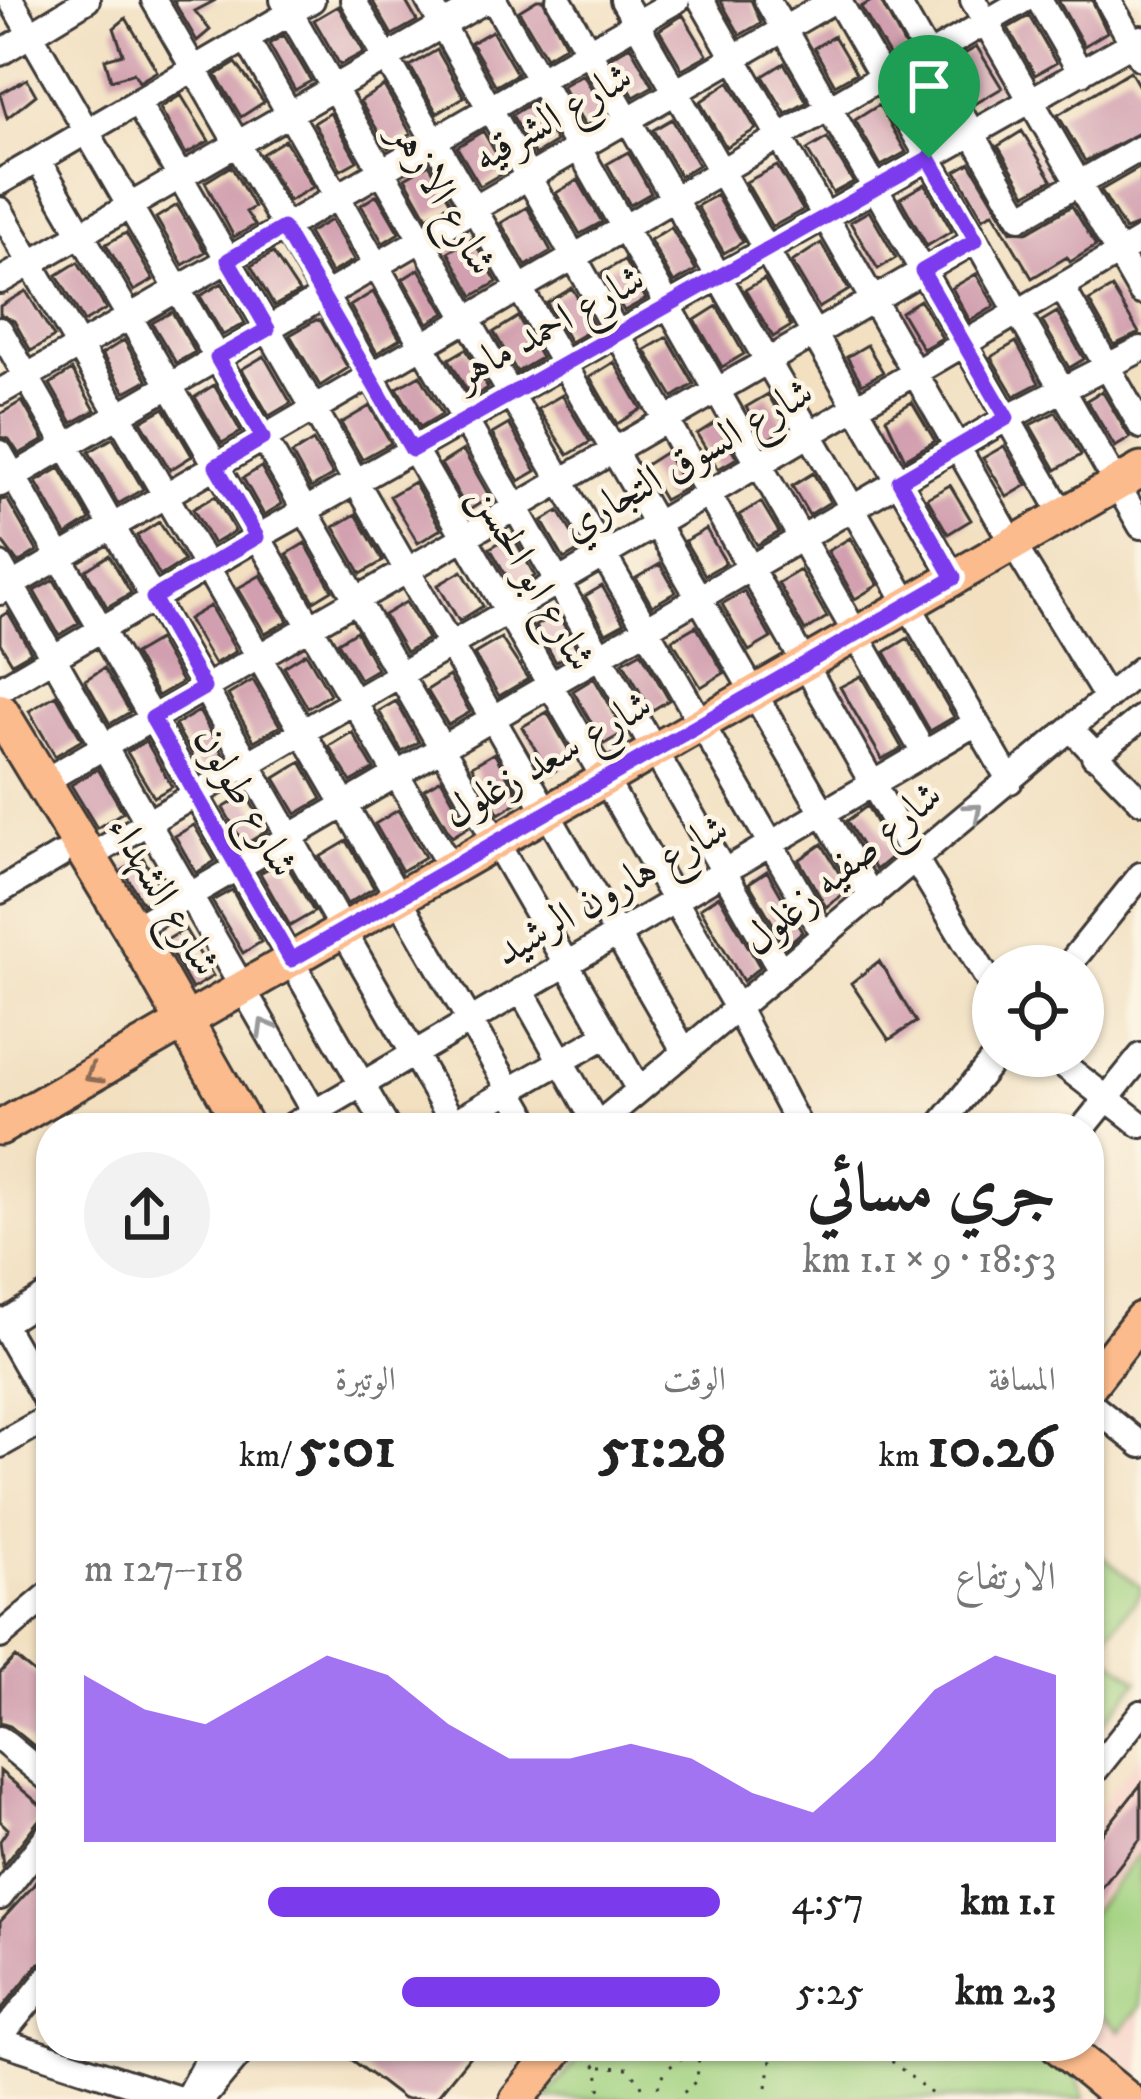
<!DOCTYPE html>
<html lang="ar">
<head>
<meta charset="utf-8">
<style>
  :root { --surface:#fff; --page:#f2f2f2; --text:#222; --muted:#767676; --accent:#7c3aed }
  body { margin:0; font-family:"IM FELL DW Pica",Amiri,serif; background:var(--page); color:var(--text); direction:rtl; height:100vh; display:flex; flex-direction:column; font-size:45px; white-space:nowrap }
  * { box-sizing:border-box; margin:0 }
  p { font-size:39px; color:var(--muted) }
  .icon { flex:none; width:66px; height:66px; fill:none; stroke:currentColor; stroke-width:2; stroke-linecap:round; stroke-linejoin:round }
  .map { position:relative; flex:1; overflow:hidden; direction:ltr }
  .sheet { position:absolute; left:36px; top:1113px; width:1068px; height:948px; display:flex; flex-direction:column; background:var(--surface); border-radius:48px; box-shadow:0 3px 9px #0004; direction:rtl }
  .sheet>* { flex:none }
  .controls { position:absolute; left:972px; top:945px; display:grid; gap:24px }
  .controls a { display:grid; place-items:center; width:132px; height:132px; border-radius:50%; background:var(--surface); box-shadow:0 3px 9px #0004; font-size:60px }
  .pin { position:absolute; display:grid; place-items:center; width:102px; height:102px; color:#fff; margin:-123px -51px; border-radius:50% 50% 50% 0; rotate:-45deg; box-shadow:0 0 12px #0007 }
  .pin .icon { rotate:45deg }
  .round { display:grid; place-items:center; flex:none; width:126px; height:126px; border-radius:63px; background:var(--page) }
  .summary { display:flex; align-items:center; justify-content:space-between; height:204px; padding:0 48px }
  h1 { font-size:66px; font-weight:800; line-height:90px }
  .stats { display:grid; grid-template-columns:repeat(3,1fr); gap:18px; height:204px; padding:12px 48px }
  .stats div { display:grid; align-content:center }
  .stats b { font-size:60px; font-weight:800 }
  .stats small { font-size:33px; font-weight:400 }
  .stats p { font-size:33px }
  .chart { height:336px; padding:24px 48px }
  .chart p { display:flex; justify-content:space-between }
  .chart svg { width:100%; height:216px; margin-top:12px; fill:var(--accent); opacity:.7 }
  ul { padding:0 48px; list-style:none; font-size:39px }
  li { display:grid; grid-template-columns:192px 144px 1fr; align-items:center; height:90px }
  li i { height:30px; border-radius:15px; background:var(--accent) }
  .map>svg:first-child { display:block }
  .built { fill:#f7d1c7 }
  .green { fill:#a2d281; stroke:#5f774e; stroke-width:3 }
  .building { fill:#d19faf }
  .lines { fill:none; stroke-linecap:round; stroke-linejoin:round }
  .minor-casing { stroke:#3c3935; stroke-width:30 }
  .major-casing { stroke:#3c3935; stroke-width:39 }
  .highway-casing { stroke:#3c3935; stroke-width:42 }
  .path { stroke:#3c3935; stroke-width:3; stroke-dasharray:3 9; stroke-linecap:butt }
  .minor { stroke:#fff; stroke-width:24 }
  .major { stroke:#fbbb8c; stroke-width:33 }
  .highway { stroke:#fbbb8c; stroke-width:36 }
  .oneway { stroke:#999 }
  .oneway2 { stroke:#8c6c54 }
  .route-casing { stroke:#fff; stroke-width:24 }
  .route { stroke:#7c3aed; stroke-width:15 }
  .labels { text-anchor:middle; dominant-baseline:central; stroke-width:9; stroke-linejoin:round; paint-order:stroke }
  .street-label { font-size:42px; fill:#1c1c1c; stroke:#fcf5e5 }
</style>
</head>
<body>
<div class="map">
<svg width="1141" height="2099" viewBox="0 0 1141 2099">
  <rect width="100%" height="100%" fill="#fcf5e5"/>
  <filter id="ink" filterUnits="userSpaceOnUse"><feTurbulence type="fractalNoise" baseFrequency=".00833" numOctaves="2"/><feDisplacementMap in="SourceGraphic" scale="24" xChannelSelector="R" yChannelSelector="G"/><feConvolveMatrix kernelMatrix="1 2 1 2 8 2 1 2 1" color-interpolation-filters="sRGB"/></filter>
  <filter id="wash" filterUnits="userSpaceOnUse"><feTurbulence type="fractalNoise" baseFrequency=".004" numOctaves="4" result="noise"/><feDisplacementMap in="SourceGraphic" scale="48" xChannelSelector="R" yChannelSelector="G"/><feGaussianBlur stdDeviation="2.7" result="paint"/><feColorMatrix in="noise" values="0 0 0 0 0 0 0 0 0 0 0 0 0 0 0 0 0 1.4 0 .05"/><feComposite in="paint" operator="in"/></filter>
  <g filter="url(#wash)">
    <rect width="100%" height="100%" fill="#f2e0c1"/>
    <path class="built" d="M1141,1754V2078L1089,2036V1819Z"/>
    <path class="green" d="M1089,1546L1141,1587V1593L1102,1643L1089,1633Z
      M1089,1641L1138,1681L1089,1742Z
      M1141,1851V2006L1120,2031L1089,2006V1916Z
      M588,2046H1047L1078,2079L1085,2099H545Z"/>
    <g id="blocks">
      <path class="building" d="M173,0H216L195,11L210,30L197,41Z
        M372,0H405L417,21L392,35Z
        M537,0H543L566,45L546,57L519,11Z
        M720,0H751L761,23L740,35Z
        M873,0H880L942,114L928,122L861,7Z
        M1058,0H1092L1107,32L1084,46Z
        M338,6L364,52L340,65L314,20Z
        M683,15L707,55L682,69L659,30Z
        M1029,16L1056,63L1035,75L1008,28Z
        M126,18L157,71L139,82L134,73L111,80L105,59L123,54L114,28Z
        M492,31L517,74L496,86L471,43Z
        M284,35L311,81L295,90L269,44Z
        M834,36L856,73L835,85L814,48Z
        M630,46L653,86L634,97L611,57Z
        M977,47L1002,88L975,104L950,62Z
        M437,50L464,97L437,113L410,66Z
        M236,63L264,102L241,117L216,75Z
        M784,63L807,102L786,114L763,76Z
        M1130,71L1141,90V132L1085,161L1058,115Z
        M583,74L605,114L585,126L562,86Z
        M27,79L36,95L7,118L0,94Z
        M729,82L756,129L726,147L700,102Z
        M384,86L411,134L388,148L360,101Z
        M181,95L209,141L186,154L160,108Z
        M533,102L556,142L535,155L512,115Z
        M879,105L906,152L881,166L855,120Z
        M330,113L357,161L341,170L314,123Z
        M672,119L698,165L680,176L653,130Z
        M483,131L506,171L480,186L457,147Z
        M1022,131L1052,180L1026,194L998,146Z
        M827,138L853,182L833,193L807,150Z
        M285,140L313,187L289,201L262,154Z
        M628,152L651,193L630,205L607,164Z
        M970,163L1011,231L1027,232L1072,206L1096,246L1070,262L1067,257L1032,278L993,212L983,218L956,171Z
        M429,164L451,203L427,217L405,178Z
        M231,166L254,207L246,212L255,225L234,237L205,182Z
        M777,166L803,210L772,227L746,182Z
        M1141,167V224L1125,230L1101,190Z
        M578,180L602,222L580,234L556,193Z
        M925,184L952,231L927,246L900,198Z
        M377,195L399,233L383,243L361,205Z
        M716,195L743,242L724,253L697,206Z
        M177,205L205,252L183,265L156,218Z
        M527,207L551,251L526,266L501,223Z
        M869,211L896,258L878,269L850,222Z
        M331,220L354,260L331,273L308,233Z
        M671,227L696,270L674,283L650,240Z
        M126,233L153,280L134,291L106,244Z
        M472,238L497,282L473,296L448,252Z
        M821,243L849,290L819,308L792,262Z
        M273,253L299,292L274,306L251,266Z
        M624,260L646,299L624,311L602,273Z
        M78,262L106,309L84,322L57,275Z
        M419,269L445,313L428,323L403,279Z
        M976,274L995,306L970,321L952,288Z
        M764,279L791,326L773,337L745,290Z
        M222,283L245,323L223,335L200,296Z
        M572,288L595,328L570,342L547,303Z
        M1112,288L1139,333L1114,345L1089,301Z
        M26,291L54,337L31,351L14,321L0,314V306Z
        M373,292L400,339L377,353L350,306Z
        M920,300L942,338L923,349L901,312Z
        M717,306L744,354L722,367L695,320Z
        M172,312L195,352L176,363L152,323Z
        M1057,312L1084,359L1069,368L1042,321Z
        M518,317L541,358L517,372L494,332Z
        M316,320L321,321L348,368L320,386L290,335Z
        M667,337L694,384L673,397L645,350Z
        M124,340L147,380L125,392L102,354Z
        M1016,342L1039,383L1014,396L991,357Z
        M867,345L883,372L862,384L847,357Z
        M466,349L488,388L471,398L449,359Z
        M264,356L291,403L269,416L242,369Z
        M614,362L641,409L617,424L590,377Z
        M72,370L95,410L72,423L50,384Z
        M420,375L442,414L420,427L397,388Z
        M214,385L241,432L222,443L195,397Z
        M1102,391L1130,438L1115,447L1087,400Z
        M768,394L787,428L765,441L746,407Z
        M562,395L590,442L568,455L538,409Z
        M22,401L44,440L19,454L9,439L0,437V414Z
        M912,402L935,441L905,459L886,418Z
        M370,406L391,443L362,459L341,423Z
        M164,408L192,456L170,470L141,421Z
        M1056,412L1081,455L1056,470L1030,425Z
        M716,422L737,458L718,469L697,434Z
        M509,424L536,471L519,481L492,434Z
        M113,438L143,489L118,504L89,452Z
        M313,441L333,475L311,488L292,454Z
        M1004,446L1027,485L1007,497L983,458Z
        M463,450L490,497L468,511L441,464Z
        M666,452L686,488L664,500L644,466Z
        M261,467L282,504L264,515L243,478Z
        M60,468L90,520L66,535L36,482Z
        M813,473L830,502L809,515L792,486Z
        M414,482L441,529L418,543L390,496Z
        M950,485L971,520L948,534L927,498Z
        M215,496L235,531L213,544L193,509Z
        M7,499L37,551L18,563L0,539V500Z
        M761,502L779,532L757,545L739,515Z
        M559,511L581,549L564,559L542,521Z
        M356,514L383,561L361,574L334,527Z
        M159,522L184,561L160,576L137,536Z
        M706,529L726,563L705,575L685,541Z
        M512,535L535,576L514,589L490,548Z
        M850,538L878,585L855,599L828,551Z
        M305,543L332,590L314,601L287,554Z
        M109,555L131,593L107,607L86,570Z
        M660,564L676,592L652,606L636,578Z
        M800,570L827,617L805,631L778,583Z
        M462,571L483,606L459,621L438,585Z
        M261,575L288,621L265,634L238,588Z
        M54,580L79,623L59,635L34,591Z
        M602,586L624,623L606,633L585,596Z
        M744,591L771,638L749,651L722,604Z
        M406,602L428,639L406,652L384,615Z
        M210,606L236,651L214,664L188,619Z
        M8,612L31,652L12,663L0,643V617Z
        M557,613L578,650L556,662L535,626Z
        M696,626L724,673L701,687L672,640Z
        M356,631L377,669L360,679L338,642Z
        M501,638L528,679L499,696L474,654Z
        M908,638L954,717L930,731L885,652Z
        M158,640L182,682L158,696L134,654Z
        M641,652L669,700L651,711L623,662Z
        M306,653L330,694L308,708L284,667Z
        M104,668L130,712L110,724L85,680Z
        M449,676L470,712L448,725L427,690Z
        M861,676L902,748L882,759L840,687Z
        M594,678L625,732L604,744L573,691Z
        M253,680L280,726L254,741L228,695Z
        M56,695L82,740L55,756L29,711Z
        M396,701L419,742L402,752L379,711Z
        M199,711L225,758L202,772L175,725Z
        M547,712L574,759L550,774L522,727Z
        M352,732L374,769L351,782L329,746Z
        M146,741L172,787L154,797L127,752Z
        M494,753L521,800L499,814L472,766Z
        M301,762L322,799L296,814L275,778Z
        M98,769L123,812L97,828L71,785Z
        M441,779L468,827L452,837L424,789Z
        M246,794L267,831L244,845L223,808Z
        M867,806L894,855L876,870L847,821Z
        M398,810L425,857L402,871L375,824Z
        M194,825L215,861L196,873L175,836Z
        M347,841L374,888L347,904L320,857Z
        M822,844L849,890L826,907L799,860Z
        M143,858L163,892L143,904L123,870Z
        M284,860L314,912L290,926L260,873Z
        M767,871L802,932L786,946L749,883Z
        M232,890L261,942L243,953L212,901Z
        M719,896L760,967L743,981L700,908Z
        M185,929L213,976L192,989L165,941Z
        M879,961L916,1022L889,1040L851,983Z
        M15,1657L51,1687V1760L10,1726L0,1723V1673Z
        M0,1771L51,1814L38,1821L3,1866L0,1841L8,1829L0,1821Z
        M1141,1784V1838L1089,1904V1850Z
        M51,1858V1958L38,1964L0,2011V1922L33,1886Z
        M334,2046H478L435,2099H403Z"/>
    </g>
  </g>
  <g filter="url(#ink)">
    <use href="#blocks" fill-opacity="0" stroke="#3c3935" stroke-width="3"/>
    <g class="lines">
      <defs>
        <path id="minor" d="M11,0L639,1090
          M154,0L737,1008L800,1128
          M283,0L824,936
          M353,0L872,897
          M428,0L916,860L993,988
          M494,0L924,753
          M559,0L1010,781
          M623,0L954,578
          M701,0L1013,544L1107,698
          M767,0L1063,515
          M838,0L1141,526
          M896,0L1020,217L1141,148
          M973,0L1141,292
          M1039,0L1081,73
          M1108,0L1141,58
          M246,38L781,971
          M0,53L87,0
          M928,56L1024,0
          M137,102L685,1052
          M38,160L451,868
          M0,182L312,0
          M0,210L532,1128
          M0,281L486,0
          M1062,287L1141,426
          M0,330L456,1128
          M0,392L677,0
          M0,453L387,1128
          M0,484L834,0
          M0,565L323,1128
          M0,592L882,77
          M0,689L258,537L1141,38
          M1071,729L1141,801
          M1094,756L1141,718
          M43,782L976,240
          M89,857L1141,240
          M0,891L59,856
          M132,929L1007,418L1141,349
          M1068,966L1141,875
          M521,990L597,1125
          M1052,1056L1141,1125
          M288,1128L976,723
          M444,1128L607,1035
          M594,1128L1141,669
          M938,1128L996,1056
          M1083,1128L1141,1056
          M0,1320L51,1409
          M2,1324L51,1293
          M1089,1403L1141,1445
          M0,1445L51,1416
          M0,1636L51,1593
          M0,1739L51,1781
          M1089,1778L1141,1713
          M0,1897L51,1831
          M0,2037L51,1974
          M0,2041L179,2099
          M188,2096L215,2046
          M202,2099L246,2046"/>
        <path id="major" d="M0,1128L1141,470
          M1089,1386L1141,1319
          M517,2099L560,2046"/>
        <path id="highway" d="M0,712L132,929L245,1128
          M1060,2046L1125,2099"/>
      </defs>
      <use href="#minor" class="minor-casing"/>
      <use href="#major" class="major-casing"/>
      <use href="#highway" class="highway-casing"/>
      <path class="path" d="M873,2046L938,2099
        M585,2057L598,2068L600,2088L608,2099
        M601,2067L628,2068L641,2083L644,2099
        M767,2087L773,2046
        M656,2099C658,2073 673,2058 699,2055L697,2080L677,2099"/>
      <use href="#minor" class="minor"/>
      <use href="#major" class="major"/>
      <use href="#highway" class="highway"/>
    </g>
    <defs><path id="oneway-chevron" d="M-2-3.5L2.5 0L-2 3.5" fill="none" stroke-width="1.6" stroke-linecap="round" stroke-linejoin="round" transform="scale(3)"/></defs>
    <g class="oneway">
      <use href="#oneway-chevron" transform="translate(974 811) rotate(-40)"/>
      <use href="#oneway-chevron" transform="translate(265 1027) rotate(-120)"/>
    </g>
    <use class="oneway2" href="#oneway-chevron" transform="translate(93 1075) rotate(150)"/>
  </g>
  <g class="lines" filter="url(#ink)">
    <defs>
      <path id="route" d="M929,158L976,240L922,271L1007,418L899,481L954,578L291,960L152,718L204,688L153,598L257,537L216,466L263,438L217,358L268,329L228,260L283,228L412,450Z"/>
    </defs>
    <use href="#route" class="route-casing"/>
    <use href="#route" class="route"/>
  </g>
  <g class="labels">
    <g class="street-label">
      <text transform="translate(553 118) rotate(-30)">شارع الشرقيه</text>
      <text transform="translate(443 199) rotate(60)">شارع الازهر</text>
      <text transform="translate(550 327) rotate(-29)">شارع احمد ماهر</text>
      <text transform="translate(688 460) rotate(-30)">شارع السوق التجاري</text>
      <text transform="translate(532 578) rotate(60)">شارع ابو الحسن</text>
      <text transform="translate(548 760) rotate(-30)">شارع سعد زغلول</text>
      <text transform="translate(245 802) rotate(60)">شارع طولون</text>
      <text transform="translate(843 869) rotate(-40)">شارع صفيه زغلول</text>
      <text transform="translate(612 891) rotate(-30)">شارع هارون الرشيد</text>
      <text transform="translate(163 896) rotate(59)">شارع الشهداء</text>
    </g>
  </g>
</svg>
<div class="controls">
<a><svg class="icon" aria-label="locate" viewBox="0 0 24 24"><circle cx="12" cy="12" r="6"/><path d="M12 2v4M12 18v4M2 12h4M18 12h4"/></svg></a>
</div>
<div class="pin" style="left:929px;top:158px;background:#1e9e55"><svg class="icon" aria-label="arrive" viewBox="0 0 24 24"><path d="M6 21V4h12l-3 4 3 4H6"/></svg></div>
<section class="sheet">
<div class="summary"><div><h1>جري مسائي</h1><p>18:53 · 9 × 1.1 km</p></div><a class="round"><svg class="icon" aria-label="share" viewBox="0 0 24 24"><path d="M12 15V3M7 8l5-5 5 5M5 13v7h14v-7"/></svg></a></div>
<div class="stats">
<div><p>المسافة</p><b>10.26<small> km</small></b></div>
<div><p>الوقت</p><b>51:28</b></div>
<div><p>الوتيرة</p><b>5:01<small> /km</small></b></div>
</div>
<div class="chart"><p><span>الارتفاع</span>118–127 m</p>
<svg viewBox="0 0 160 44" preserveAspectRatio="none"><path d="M0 44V10L10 17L20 20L30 13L40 6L50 10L60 20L70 27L80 27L90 24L100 27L110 34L120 38L130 27L140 13L150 6L160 10V44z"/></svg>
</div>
<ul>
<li><b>1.1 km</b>4:57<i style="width:71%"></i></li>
<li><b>2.3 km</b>5:25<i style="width:50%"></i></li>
</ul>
</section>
</div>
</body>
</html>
